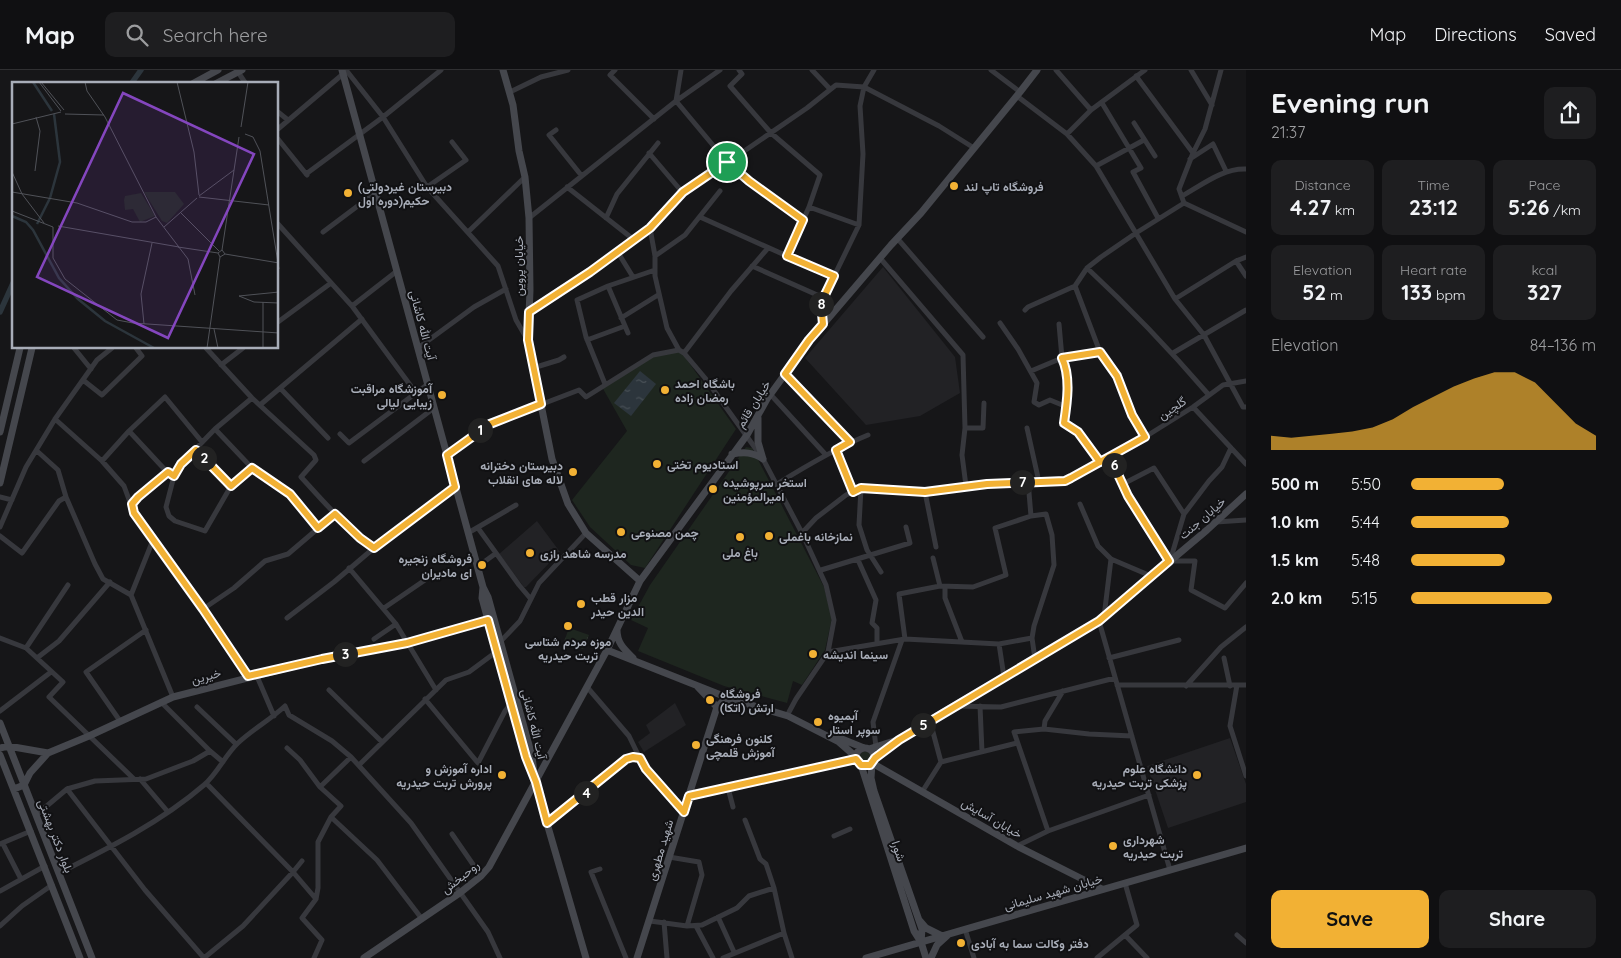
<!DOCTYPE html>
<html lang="en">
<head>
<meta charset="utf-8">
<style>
  :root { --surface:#101012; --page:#1e1e20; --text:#f1f3f6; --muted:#9c9d9f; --line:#303032; --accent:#f2b134 }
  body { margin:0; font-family:Quicksand,Vazirmatn,sans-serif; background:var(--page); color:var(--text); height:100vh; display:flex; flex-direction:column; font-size:19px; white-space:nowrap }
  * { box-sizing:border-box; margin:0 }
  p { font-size:16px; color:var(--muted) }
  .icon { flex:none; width:28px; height:28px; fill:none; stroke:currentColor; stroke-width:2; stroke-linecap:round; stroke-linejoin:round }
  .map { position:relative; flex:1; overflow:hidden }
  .drawer { display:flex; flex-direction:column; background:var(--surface); width:375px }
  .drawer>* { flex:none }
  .pin { position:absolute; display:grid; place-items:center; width:42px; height:42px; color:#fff; margin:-21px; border:2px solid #fff; border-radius:50%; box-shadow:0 1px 5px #0007 }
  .km { position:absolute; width:25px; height:25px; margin:-12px; border-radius:50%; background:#222; color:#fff; font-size:14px; line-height:25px; text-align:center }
  .round { display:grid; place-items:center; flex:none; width:52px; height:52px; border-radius:10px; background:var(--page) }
  .overview { display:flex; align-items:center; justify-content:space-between; height:85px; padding:0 25px }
  h1 { font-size:28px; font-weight:800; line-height:38px }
  .metrics { display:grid; grid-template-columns:repeat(3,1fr); gap:8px; height:85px; padding:5px 25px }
  .metrics div { display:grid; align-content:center; border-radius:10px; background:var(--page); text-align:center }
  .metrics b { font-size:21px; font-weight:800 }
  .metrics small { font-size:14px; font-weight:400 }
  .metrics p { font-size:14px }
  .chart { height:140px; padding:10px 25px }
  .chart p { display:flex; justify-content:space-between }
  .chart svg { width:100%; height:90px; margin-top:5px; fill:var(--accent); opacity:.7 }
  .primary-button { display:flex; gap:10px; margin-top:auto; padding:10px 25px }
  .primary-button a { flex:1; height:58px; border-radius:10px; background:var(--accent); color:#111; font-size:20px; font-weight:800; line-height:58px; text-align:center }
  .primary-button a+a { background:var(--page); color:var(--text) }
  ul { padding:0 25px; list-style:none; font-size:16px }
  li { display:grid; grid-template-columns:80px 60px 1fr; align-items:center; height:38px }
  li i { height:12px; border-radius:6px; background:var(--accent) }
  header { display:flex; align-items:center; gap:30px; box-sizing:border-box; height:70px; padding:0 25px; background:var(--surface); border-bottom:1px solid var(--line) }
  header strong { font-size:24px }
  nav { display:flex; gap:28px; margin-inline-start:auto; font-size:18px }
  .search { width:350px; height:45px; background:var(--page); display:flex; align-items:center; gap:12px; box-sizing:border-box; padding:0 18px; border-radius:10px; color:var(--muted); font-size:19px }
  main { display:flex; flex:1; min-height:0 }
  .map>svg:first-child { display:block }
  .built { fill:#222225 }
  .grass { fill:url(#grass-tufts) }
  .park { fill:#1e261f }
  .water { fill:url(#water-ripples) }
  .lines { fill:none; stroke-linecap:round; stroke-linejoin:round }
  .canal { stroke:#2c353c; stroke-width:5.5 }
  .street { stroke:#37383d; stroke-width:5 }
  .secondary { stroke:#45474d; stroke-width:7 }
  .route-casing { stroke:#fff; stroke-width:10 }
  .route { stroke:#f2b134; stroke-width:6 }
  .poi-dot { fill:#f2b134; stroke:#111113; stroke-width:2 }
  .labels { text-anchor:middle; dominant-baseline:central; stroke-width:4; stroke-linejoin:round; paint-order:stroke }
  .poi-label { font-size:12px; font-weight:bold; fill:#a8adb8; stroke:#111113; text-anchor:start }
  .street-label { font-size:12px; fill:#a8adb8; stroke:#111113 }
  .inset-river { fill:none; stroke:#2c353c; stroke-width:2.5 }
  .inset-road { fill:none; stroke:#505258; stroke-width:1 }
  .view { fill:#8446be; fill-opacity:0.15; stroke:#8446be; stroke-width:2.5 }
  .inset-edge { fill:none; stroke:#a8adb8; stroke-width:2.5 }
</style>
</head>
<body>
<header>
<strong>Map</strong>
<div class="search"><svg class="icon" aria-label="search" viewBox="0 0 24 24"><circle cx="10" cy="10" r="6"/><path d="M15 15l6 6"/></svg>Search here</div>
<nav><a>Map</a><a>Directions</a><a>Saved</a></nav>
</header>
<main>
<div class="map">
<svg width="1246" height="888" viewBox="0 0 1246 888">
  <defs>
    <pattern id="grass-tufts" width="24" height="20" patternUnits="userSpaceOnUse" patternTransform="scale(1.25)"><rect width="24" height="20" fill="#1e261f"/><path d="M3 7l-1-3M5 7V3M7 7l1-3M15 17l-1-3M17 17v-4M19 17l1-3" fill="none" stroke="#3c433d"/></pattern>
    <pattern id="water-ripples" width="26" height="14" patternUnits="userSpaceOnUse" patternTransform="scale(1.25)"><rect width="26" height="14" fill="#2c353c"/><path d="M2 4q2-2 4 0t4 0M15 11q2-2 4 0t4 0" fill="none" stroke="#485056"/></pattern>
  </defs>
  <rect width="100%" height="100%" fill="#161618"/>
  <path class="built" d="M883,197L955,287L960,323L920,346L866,355L805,288Z
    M537,451L560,482L526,517H524L499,484Z
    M675,633L686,655L644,682L638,672L650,663L646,655Z
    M1230,668L1246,714V732L1168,758L1147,696Z"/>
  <path class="grass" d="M569,558L589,565L583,579L564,572Z
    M859.5 687a5.5 5.5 0 1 1 11 0a5.5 5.5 0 1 1-11 0Z"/>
  <path class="park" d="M680,280L736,359L645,498L631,495L590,457L572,430L627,361L602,317L650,287Z
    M746,377L752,378L824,517L832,548L825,580L802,615L793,611L787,633L724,616L638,581L648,558L631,550L650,515Z"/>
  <path class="water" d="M640,301L656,314L631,346L614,333Z"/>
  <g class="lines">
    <path class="canal" d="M131,14L141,0
      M0,242L14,211"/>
    <path class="street" d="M346,0L383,47L427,117L498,196L516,250L527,269
      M615,0L610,5L654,49
      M739,0L742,4L730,16L771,63L820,105L809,137L787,186
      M812,0L830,19
      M991,0L1020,22
      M1056,0L1091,40
      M1191,0L1212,35
      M238,2L246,14
      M1136,6L1193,83
      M510,22L541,7L568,0
      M1017,26L1067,64L1096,96L1175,229L1204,265L1243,337H1246
      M676,31L727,92L749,111L803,150
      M676,31L681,0
      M1102,33L1141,98L1133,102L1158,148
      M278,42L288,50
      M1134,53L1155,86
      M278,59L343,4
      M556,60L549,65L581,105
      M1067,64L1091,40L1145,0
      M278,69L307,105
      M649,83L683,123
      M1190,89L1213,74L1226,101
      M1096,96L1144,70
      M306,104L383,47L441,0
      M427,117L466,90L452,72
      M567,117L633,169
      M1182,126C1202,115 1223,98 1246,99
      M1184,133L1179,119L1193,83L1205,59L1221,0
      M1184,133L1246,162
      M809,137L859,155
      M700,147L834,207
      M529,148L676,31L720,0
      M606,148L617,124L658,73
      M278,154L352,236L416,323
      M650,158L655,186V206L667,258L679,280L684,283L705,308L763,389L802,463L826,515L834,550L828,582L796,629L789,642
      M323,162L375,123
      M468,162L525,107
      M897,168L983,267
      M617,181L633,207
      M655,186L685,165L720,121
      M880,188L963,285L965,358L962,385L966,416
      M1236,191L1246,206
      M752,196L824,228
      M1087,198C1130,238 1170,280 1208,324
      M608,216L628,263
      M1075,216L1100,282L1117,306L1132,345L1145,367
      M1175,229L1236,191L1246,187
      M352,236L397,201
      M1025,240L1028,237L1075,216L1087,198L1101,187L1136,163L1184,133
      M529,242L590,202L650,158L683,123L807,38L836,15L864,17L939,56L974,78
      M621,248L658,225
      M278,252L331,213
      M1000,253L1018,279L1037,313L1034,332L1039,335L1050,330L1067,337
      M823,254L821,233L859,155L863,84L860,36L864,17L874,0
      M1059,254L1062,288L1067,298V337L1064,353L1078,362L1100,392
      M587,270L625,256
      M74,278L91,299
      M206,278L252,328L314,385L316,390L301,407C324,432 346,458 374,478
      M418,278L474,237L506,219
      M684,283L731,221L768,178
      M1173,283L1246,240
      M221,295L243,278
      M533,298L559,290L564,287
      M1031,301L1062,288L1100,282
      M785,304L850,372
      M83,310L102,325L142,286L136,278
      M605,314L586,267L577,230L608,216L655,200
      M281,319L328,368
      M771,325L826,385
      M252,328L215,359L181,394L174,406L166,437L169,446L175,451L205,461L231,416L252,398L290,424L318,458
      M260,335L362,249
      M1193,337L1246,394
      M55,349L102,391L124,416L134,443L203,539L248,606
      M965,358H983L984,333
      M1027,358L1039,412
      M215,359L252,398
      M129,361L168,403L174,406
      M340,364L349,373L428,314
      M196,380L231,416
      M836,380L853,422
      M37,381L58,400L66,427L95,494L103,509L131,525
      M447,385L490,354L579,320L586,327L653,285L679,280
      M1110,387L1128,426L1169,491
      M102,391L129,361L165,327L202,372
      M364,391L434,338
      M1028,411L1031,446L1046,444L1052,465L1054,495L1034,556L1032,568L1035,589
      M777,414C806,396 836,378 868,365
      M1123,414L1154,398L1184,444
      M861,418L859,455L867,480L881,502
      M925,422L936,477
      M0,427L12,430
      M132,434L138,427L168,403
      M1080,434L1098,476L1111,489L1151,506
      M1216,452L1246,450
      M0,457L26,397L55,349L97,290L112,278
      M478,458L519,515L530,528
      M468,463L516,435
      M802,463L816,448L846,425L861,418L925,422L987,414L1065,411L1145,367L1193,337L1223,315L1246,311
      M0,466L22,483L59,431L66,427
      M933,488L940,516
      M858,490L876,530L872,553L877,558V573
      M1169,491H1195L1191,520L1225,538L1246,513
      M1170,491L1184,444L1209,411L1222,397L1231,378
      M477,497L495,484
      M349,498L396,554L436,620
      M821,500L910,473L906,457
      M945,517V528L962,572
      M131,525L173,627
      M131,525L153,470
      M384,538L425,510
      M203,539L234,518L265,491L288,484L335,444
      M1104,547L1111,489
      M287,548L334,512L374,478L455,417
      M1099,551L1170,800
      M0,568L26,578L63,612L49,627L134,709
      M374,569L396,554
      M905,569L899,524L940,516L973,517L1006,505L995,458L1031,446
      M500,572L520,551L539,513L586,463
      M999,574L1004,607
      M26,578L68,515
      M828,582L905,569L999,574L1032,568
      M37,588L59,571L110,512
      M1109,588L1179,570
      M1224,588L1230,616
      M256,604L274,646
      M1117,615H1246
      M1237,615L1230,656L1246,706
      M1186,616L1221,577L1246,557
      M587,617L629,666L645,699L684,742
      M329,620L382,672
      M425,629L478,693L505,641L512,633
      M161,632L210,681L223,692
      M955,636L1001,637L1115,608
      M980,636L982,682
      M197,637L236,674
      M0,641L51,602
      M120,651L86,602L146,560
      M930,651L941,692
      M1044,659L1045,651L1063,621
      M876,677L873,652L902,570
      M287,678L300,690L320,717
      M359,695L446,610L469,602L496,582
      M140,709L168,742
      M206,713L293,802L302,791
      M728,718L733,737
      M67,719L145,820L204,888L243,856L293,802L316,829
      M922,722L941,692L1017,673
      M689,726L856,689
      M36,745L67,719L95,711L146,709L193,691L210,681
      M331,747L377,790L422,849
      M745,750L760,789L766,794L774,818L784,863L792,888
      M547,753L626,689L639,688
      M1048,761L1014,662L1044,659L1089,664L1132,666
      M452,764L481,806
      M834,766L850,759
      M0,774L31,761
      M3,774L21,809
      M1017,776L1048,761L1149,725
      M669,787L699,792L702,805L687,856
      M600,799L591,802L626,888
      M59,803C109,778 161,752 204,715C218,703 225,685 238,673C253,659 270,650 285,636L289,645L332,671L351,687L411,753L488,862L500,888
      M0,821L45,796
      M718,847L734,882
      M650,851L687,856L702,855L737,838L749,826L774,818
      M664,852L667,888
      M0,856L22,836L52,815
      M696,856L713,888
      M965,859L974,888
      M1125,865L1147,888
      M1237,865L1246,873
      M314,888L322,870L302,848L316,829L318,818V772L331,747L341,736L320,717L351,687
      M723,888L784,863
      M1097,888L1137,855L1125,813"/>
    <path class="secondary" d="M342,0L483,517L488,527L532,686L535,712
      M503,0L513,35L519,81L525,107L529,148L530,220L528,270L552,389L568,434L586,463L640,511
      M192,14L218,0
      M215,14L242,0
      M758,348V372L763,389
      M0,362L20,278
      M732,384C744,382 753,382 763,389
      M0,413L32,278
      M483,517L482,528L488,550L526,687L535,712L586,888
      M617,560C617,573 624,579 633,588
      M607,580L731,629L788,646L839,672L855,686
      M698,617L717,637
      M0,653L92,888
      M837,667L864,678
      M856 687a9 9 0 1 1 18 0a9 9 0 1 1-18 0Z
      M0,678L8,676L48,683
      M869,679L894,671
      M0,685L80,888
      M875,688L899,670L945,641L1099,551L1207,460L1246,424
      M861,695L914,861L921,872L926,888
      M14,719L24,715L30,703L48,683L89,666L173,627L322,589L407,573L488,550
      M920,851L926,858L942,866
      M921,872L922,859L874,721L871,708L872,693L1017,776L1102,819
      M364,888L461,822L481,806L489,797L607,580L640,511L747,365L767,329L809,271L891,175L921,143L1020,22L1037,0
      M637,888L717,637L723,631L731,629
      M866,888L1246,778
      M931,888L937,875L948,865"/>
  </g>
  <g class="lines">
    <defs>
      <path id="route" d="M727,92L683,122L650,158L590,202L529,242L528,270L541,334L490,354L447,385L455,417L374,478L360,468L335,444L318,458L290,424L252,398L231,416L196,380L181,394L174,406L168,402L138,427L132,434L134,443L203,539L248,606L322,589L407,573L488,550L526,687L536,712L547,753L626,689L633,687L640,688L646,699L684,742L689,726L856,689L861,695H870L875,688L899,670L1099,551L1169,491L1128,426L1110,387L1100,392L1078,362L1064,353C1067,333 1071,307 1062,288L1100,282L1117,306L1132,345L1145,367L1071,408L1065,411L987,414L925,422L861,418L853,422L836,380L850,372L785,304L809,270L823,254L821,233L834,206L787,186L803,150L749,111L727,92"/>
    </defs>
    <use href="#route" class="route-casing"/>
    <use href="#route" class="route"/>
  </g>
  <g class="poi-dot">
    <circle cx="954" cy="116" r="5"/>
    <circle cx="348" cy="123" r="5"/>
    <circle cx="665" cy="320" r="5"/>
    <circle cx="442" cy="325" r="5"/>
    <circle cx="657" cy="394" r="5"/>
    <circle cx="573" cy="402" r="5"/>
    <circle cx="713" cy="419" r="5"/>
    <circle cx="621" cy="462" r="5"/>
    <circle cx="769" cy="466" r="5"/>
    <circle cx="740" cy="467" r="5"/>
    <circle cx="530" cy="483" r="5"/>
    <circle cx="482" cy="495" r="5"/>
    <circle cx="581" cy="534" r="5"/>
    <circle cx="568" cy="556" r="5"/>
    <circle cx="813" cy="584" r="5"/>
    <circle cx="710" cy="630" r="5"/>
    <circle cx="818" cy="652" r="5"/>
    <circle cx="696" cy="675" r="5"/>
    <circle cx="502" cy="705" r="5"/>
    <circle cx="1197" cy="705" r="5"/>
    <circle cx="1113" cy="776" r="5"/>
    <circle cx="961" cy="873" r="5"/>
  </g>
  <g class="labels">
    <g class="poi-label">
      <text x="358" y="116">(دبیرستان غيردولتی<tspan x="358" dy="14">حکیم(دوره اول</tspan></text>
      <text x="964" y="116">فروشگاه تاپ لند</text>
      <text x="675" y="313">باشگاه احمد<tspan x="675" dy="14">رمضان زاده</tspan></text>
      <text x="432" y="318" text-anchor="end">آموزشگاه مراقبت<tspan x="432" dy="14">زیبایی لیالی</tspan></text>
      <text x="667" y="394">استادیوم تختی</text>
      <text x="563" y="395" text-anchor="end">دبیرستان دخترانه<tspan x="563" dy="14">لاله های انقلاب</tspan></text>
      <text x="723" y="412">استخر سرپوشیده<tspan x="723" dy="14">امیرالمؤمنین</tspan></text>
      <text x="631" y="462">چمن مصنوعی</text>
      <text x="779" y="466">نمازخانه باغملی</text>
      <text x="740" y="482" text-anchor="middle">باغ ملی</text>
      <text x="540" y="483">مدرسه شاهد رازی</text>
      <text x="472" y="488" text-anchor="end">فروشگاه زنجیره<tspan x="472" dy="14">ای مادیران</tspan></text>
      <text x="591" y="527">مزار قطب<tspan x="591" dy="14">الدین حیدر</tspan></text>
      <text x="568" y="571" text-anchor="middle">موزه مردم شتاسی<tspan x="568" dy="14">تربت حیدریه</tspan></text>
      <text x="823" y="584">سینما اندیشه</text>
      <text x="720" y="623">فروشگاه<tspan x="720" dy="14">ارتش (اتکا)</tspan></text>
      <text x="828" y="645">آبمیوه<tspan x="828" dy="14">سوپر استار</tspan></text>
      <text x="706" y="668">کلنون فرهنگی<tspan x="706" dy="14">آموزش قلمچی</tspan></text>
      <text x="492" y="698" text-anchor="end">اداره آموزش و<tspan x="492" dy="14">پرورش تربت حیدریه</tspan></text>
      <text x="1187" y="698" text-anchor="end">دانشگاه علوم<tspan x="1187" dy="14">پزشکی تربت حیدریه</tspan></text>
      <text x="1123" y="769">شهرداری<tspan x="1123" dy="14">تربت حیدریه</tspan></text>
      <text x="971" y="873">دفتر وکالت سما به آبادی</text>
    </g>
    <g class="street-label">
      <text transform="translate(518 196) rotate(-90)">خیابان پروین</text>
      <text transform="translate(423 255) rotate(75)">آیت الله کاشانی</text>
      <text transform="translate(753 334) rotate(-58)">خیابان قائم</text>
      <text transform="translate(1172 338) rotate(-33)">گلچین</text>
      <text transform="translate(1202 448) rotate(-41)">خیابان جنت</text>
      <text transform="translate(206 606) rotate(-15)">خیرین</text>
      <text transform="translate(534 654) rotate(76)">آیت الله کاشانی</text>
      <text transform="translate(992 748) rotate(30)">خیابان آسایش</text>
      <text transform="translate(56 766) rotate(69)">بلوار دکتر بهشتی</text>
      <text transform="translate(660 780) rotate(-73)">شهید مطهری</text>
      <text transform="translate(899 781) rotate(72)">شورا</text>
      <text transform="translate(460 807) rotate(-39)">روحبخش</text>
      <text transform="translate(1053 822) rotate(-16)">خیابان شهید سلیمانی</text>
    </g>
  </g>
  <g transform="translate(12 12)">
    <rect width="266" height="266" fill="#161618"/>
    <path d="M132,110H163L172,122L155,141L150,139ZM129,111L143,134L128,140L121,127L113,128L112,118L113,114Z" fill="#1e261f"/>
    <path class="inset-river" d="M21,0L40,29M0,134L14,140L21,148L47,196L66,217L93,239L142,266M25,142L38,116L48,80L42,32"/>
    <path class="inset-road" d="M27,0L49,29M29,0L52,28M73,0L75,9L93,35L144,135L176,177L183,213M165,0L182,70L187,113M53,32L92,33M0,42L49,30M229,45L236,0M233,52L241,55L248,69L267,187M23,89L28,49L24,35M0,90L10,112L32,141M0,110L65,121L120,140H134L144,135M187,114L222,88M187,115L257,123M0,129L41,145V176L53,197L105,238L121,241L267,251M168,130L207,169M46,144L167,165M152,145L185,116M166,165L206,171M210,168L227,55M213,172L210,168L206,171L208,175L213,172L267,181M227,214L242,220L267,221M227,214L267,210M251,220V266M132,242L129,212L140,161M202,247L206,266M195,266L208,175"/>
    <path class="view" d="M111,11L242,72L156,256L25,195Z"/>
    <rect width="266" height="266" class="inset-edge"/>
  </g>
</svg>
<div class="pin" style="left:727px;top:92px;background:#1e9e55"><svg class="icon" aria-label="arrive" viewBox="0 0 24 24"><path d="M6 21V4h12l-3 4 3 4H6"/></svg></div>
<b class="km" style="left:480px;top:360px">1</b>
<b class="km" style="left:204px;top:388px">2</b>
<b class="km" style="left:345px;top:584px">3</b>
<b class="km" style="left:586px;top:723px">4</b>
<b class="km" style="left:923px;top:655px">5</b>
<b class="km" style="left:1114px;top:395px">6</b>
<b class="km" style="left:1022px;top:412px">7</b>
<b class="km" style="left:821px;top:234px">8</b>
</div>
<section class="drawer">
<div class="overview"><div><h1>Evening run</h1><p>21:37</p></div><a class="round"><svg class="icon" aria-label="share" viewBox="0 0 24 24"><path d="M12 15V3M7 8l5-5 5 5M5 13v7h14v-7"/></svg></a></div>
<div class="metrics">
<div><p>Distance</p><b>4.27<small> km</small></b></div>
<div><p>Time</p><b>23:12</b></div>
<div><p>Pace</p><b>5:26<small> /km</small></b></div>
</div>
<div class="metrics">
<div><p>Elevation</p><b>52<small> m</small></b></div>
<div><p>Heart rate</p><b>133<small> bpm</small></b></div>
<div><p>kcal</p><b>327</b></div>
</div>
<div class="chart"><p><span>Elevation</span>84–136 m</p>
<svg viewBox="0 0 160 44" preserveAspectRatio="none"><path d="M0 44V37L10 38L20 37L30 36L40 35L50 33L60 29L70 23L80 18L90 13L100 9L110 6L120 6L130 11L140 21L150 31L160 37V44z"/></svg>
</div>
<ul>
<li><b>500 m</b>5:50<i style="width:50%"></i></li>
<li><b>1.0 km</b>5:44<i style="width:53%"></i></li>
<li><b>1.5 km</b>5:48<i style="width:51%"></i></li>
<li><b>2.0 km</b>5:15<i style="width:76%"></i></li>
</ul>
<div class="primary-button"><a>Save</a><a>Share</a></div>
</section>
</main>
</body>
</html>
